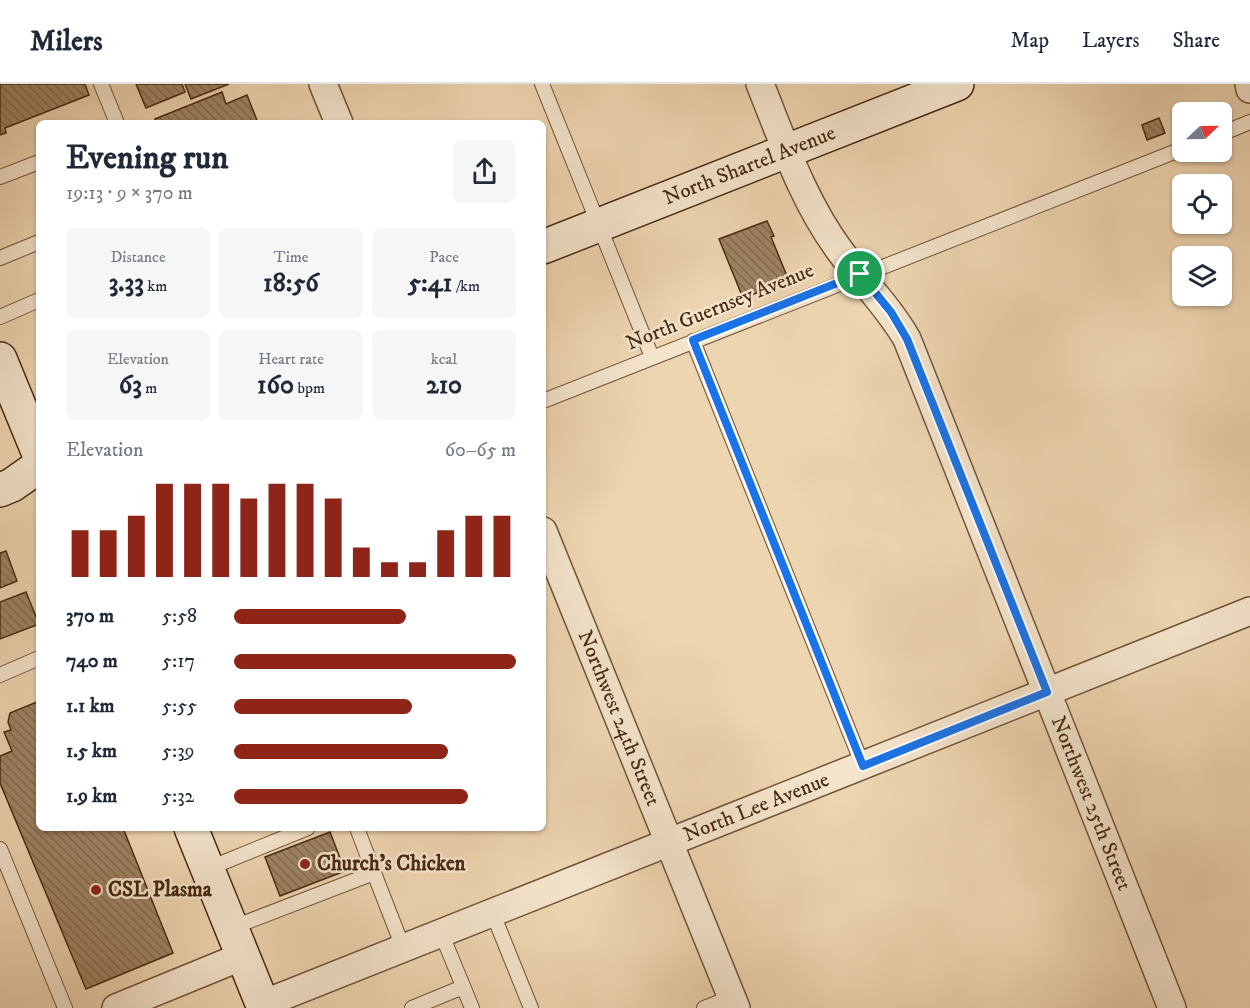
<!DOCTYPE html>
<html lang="en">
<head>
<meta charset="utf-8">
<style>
  :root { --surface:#fff; --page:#f6f6f7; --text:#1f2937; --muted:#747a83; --line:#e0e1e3; --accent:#8f2418 }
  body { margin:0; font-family:"IM FELL DW Pica",serif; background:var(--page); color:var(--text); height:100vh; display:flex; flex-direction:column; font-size:22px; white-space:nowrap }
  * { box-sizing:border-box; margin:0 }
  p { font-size:20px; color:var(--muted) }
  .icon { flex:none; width:33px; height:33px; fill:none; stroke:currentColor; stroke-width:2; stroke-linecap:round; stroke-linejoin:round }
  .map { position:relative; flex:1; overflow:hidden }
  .side { position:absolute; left:36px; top:36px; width:510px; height:711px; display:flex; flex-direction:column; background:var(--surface); border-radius:9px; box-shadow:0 2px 4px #0004 }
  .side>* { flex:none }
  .needle { width:39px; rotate:68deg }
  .fabs { position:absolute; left:1172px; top:18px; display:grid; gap:12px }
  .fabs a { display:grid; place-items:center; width:60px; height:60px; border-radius:9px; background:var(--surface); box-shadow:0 2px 4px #0004; font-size:30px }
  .pin { position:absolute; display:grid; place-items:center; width:51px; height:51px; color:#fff; margin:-26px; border:3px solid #fff; border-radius:50%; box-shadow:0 2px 6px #0007 }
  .round { display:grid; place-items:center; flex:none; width:63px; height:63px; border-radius:9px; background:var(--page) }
  .summary { display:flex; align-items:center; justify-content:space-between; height:102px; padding:0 30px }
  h1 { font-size:33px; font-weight:700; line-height:45px }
  .figures { display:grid; grid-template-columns:repeat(3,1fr); gap:9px; height:102px; padding:6px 30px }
  .figures div { display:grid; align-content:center; border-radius:9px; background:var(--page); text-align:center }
  .figures b { font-size:26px; font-weight:700 }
  .figures small { font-size:16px; font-weight:400 }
  .figures p { font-size:16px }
  .chart { height:168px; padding:12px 30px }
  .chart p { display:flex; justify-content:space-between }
  .chart svg { width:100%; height:108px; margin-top:6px; stroke:var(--accent); stroke-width:6 }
  ul { padding:0 30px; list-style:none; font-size:20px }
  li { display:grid; grid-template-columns:96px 72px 1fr; align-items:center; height:45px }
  li i { height:15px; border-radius:8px; background:var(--accent) }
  header { display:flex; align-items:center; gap:36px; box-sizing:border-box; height:84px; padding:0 30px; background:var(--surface); border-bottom:2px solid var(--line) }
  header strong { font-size:28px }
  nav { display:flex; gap:33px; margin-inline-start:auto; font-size:21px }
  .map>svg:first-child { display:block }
  .building { fill:url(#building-back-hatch); stroke:#472a10; stroke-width:1.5 }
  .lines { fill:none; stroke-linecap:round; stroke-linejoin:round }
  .lane-casing { stroke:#715538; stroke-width:16 }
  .street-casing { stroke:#715538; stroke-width:30 }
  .secondary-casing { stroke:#472a10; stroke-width:36 }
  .lane { stroke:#f4e4cc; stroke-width:14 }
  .street { stroke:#f4e4cc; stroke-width:27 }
  .secondary { stroke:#f4e4cc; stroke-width:33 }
  .route-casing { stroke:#fff; stroke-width:12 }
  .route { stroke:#1a73e8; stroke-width:8 }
  .poi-dot { fill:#8f2418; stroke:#f4e4cc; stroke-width:2 }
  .labels { text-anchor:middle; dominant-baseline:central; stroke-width:5; stroke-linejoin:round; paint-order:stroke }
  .street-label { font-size:21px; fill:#472a10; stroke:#f4e4cc }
  .poi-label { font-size:21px; font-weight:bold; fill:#472a10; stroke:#f4e4cc; text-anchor:start }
</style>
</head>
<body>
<header>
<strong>Milers</strong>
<nav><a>Map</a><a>Layers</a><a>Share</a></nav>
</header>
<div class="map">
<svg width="1250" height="924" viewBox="0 0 1250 924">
  <defs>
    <pattern id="building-back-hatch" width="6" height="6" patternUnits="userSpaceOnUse" patternTransform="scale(1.5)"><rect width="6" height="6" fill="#9e8364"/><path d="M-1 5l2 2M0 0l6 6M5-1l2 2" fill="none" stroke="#836b51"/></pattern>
  </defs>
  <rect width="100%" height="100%" fill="#eed5b1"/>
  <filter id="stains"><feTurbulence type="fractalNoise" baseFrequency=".00333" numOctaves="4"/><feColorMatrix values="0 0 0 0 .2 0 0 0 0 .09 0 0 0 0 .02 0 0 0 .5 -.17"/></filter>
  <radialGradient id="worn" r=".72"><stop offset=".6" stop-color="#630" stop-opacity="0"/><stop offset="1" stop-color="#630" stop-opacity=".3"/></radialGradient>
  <path class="building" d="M0,0H85L89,11L5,44L6,49L0,51Z
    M136,0H182L185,8L146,24Z
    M185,0H229L191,15Z
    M222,8L226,20L247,11L258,39H157L155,35Z
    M1159,34L1165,49L1147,56L1142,41Z
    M767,137L774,152L771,153L789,197L743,214L719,155Z
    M6,467L17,497L0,504V469Z
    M26,508L39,540L0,555V518Z
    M39,617V744H123L173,869L86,905L0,699V672L12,667L4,648L11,646L8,638L10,629Z
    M330,748L345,787L280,812L265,773Z"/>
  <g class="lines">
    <defs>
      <path id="lane" d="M101,0L117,39
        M542,0L652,273
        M1221,50L1250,38
        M0,93L39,78
        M0,174L39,158
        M0,233L39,216
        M693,257L863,682
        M543,317L1182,65
        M0,591L39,574
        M0,765L65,924
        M207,785L308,744
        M374,789L404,866
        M493,830L531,924
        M231,844L374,789L357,744
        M442,851L472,924
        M412,924L463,903
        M704,924L732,913"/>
      <g id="street">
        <path d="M323,0L339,39"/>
        <path id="s1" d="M760,0C783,57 803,117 840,167C862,197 888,222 907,255L1172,924"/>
        <path d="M1249,0L1250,5"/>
        <path id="s2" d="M543,447L736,924"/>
        <path id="s3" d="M263,920L1250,527"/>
        <path d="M116,924L243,872"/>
      </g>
      <g id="secondary">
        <path id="s4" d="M543,163L957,0"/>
        <path d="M0,275L39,370"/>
        <path d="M0,406L12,401L39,382"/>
        <path d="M191,744L264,924"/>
      </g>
    </defs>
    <use href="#lane" class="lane-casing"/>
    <use href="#street" class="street-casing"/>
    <use href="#secondary" class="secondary-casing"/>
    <use href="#lane" class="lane"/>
    <use href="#street" class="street"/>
    <use href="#secondary" class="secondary"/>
  </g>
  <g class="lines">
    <defs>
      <path id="route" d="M860,190L891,228L907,255L1047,608L863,682L693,256Z"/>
    </defs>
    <use href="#route" class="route-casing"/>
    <use href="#route" class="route"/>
  </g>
  <g class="poi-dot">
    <circle cx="305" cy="780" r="6"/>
    <circle cx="96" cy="806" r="6"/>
  </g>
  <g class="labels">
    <g class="street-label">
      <text stroke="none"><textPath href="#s4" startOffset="222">North Shartel Avenue</textPath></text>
      <text transform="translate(720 223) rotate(-22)">North Guernsey Avenue</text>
      <text stroke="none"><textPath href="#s2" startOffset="202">Northwest 24th Street</textPath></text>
      <text stroke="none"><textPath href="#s1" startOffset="796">Northwest 25th Street</textPath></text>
      <text stroke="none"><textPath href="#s3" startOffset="531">North Lee Avenue</textPath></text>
    </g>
    <g class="poi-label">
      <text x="317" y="780">Church's Chicken</text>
      <text x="108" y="806">CSL Plasma</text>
    </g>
  </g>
  <rect width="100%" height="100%" filter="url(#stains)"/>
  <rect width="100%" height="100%" fill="url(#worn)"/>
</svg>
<div class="fabs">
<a><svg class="needle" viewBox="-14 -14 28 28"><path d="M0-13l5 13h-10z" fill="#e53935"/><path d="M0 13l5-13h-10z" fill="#747a83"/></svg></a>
<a><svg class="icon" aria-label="locate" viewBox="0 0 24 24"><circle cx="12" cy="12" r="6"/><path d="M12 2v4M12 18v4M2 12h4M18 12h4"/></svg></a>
<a><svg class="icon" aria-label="layers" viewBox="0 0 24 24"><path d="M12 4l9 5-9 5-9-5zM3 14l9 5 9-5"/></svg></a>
</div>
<div class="pin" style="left:860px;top:190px;background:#1e9e55"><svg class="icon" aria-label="arrive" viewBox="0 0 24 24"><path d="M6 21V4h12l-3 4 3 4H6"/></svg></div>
<section class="side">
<div class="summary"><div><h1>Evening run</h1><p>19:13 · 9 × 370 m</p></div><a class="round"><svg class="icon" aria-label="share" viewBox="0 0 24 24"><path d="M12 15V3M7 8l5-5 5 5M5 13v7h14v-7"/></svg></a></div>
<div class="figures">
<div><p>Distance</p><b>3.33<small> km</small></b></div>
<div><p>Time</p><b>18:56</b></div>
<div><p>Pace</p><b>5:41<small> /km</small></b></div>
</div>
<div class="figures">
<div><p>Elevation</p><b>63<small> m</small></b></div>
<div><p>Heart rate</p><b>160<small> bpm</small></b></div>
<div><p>kcal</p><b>210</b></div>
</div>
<div class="chart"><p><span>Elevation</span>60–65 m</p>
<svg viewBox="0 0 160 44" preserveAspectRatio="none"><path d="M5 44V25M15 44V25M25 44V19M35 44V6M45 44V6M55 44V6M65 44V12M75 44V6M85 44V6M95 44V12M105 44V32M115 44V38M125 44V38M135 44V25M145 44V19M155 44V19"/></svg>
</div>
<ul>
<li><b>370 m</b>5:58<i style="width:61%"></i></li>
<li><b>740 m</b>5:17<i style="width:100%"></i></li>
<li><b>1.1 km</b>5:55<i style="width:63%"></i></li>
<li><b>1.5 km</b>5:39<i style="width:76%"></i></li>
<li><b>1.9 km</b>5:32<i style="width:83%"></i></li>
</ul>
</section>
</div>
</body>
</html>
